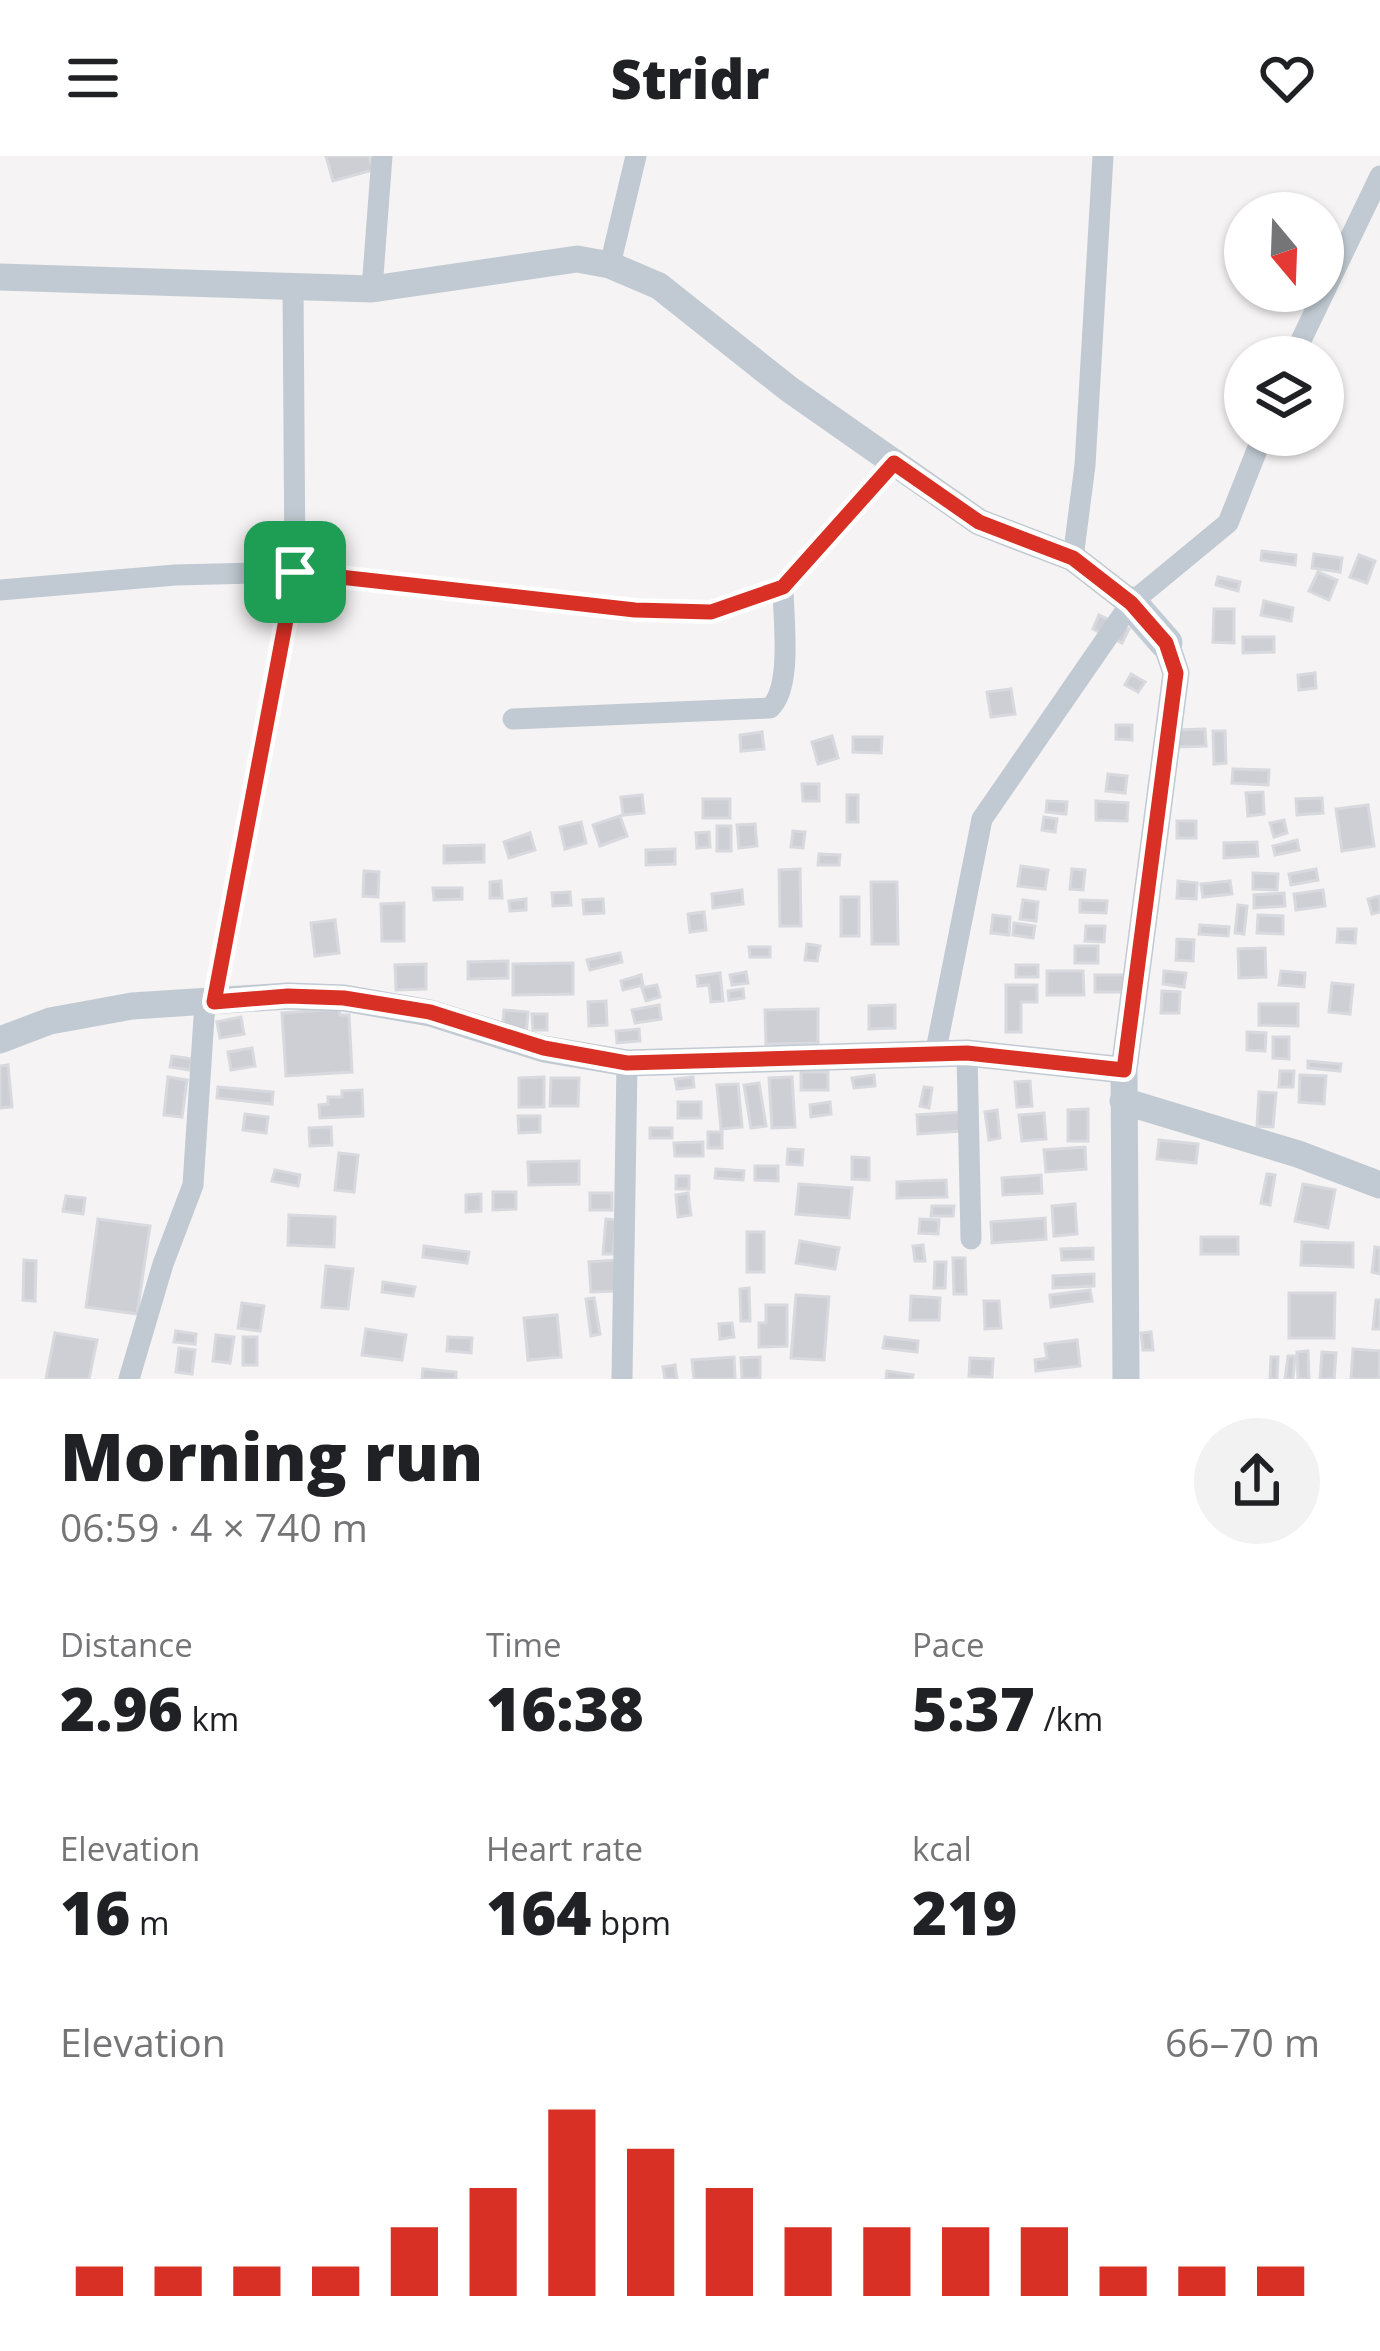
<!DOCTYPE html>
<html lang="en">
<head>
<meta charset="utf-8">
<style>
  :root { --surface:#fff; --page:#f2f2f2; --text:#202124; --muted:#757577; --accent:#d93025 }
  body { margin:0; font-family:"Open Sans",sans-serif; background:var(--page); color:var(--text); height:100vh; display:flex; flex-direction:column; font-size:45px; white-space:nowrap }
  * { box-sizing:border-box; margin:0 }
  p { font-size:39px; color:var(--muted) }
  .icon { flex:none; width:66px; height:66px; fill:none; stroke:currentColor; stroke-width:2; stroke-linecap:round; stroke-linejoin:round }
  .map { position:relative; height:1223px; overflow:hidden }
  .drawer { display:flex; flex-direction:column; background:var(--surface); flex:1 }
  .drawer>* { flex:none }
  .needle { width:78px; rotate:161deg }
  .fabs { position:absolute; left:1224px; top:36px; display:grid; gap:24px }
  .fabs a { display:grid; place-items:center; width:120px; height:120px; border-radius:50%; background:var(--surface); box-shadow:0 3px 9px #0004; font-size:60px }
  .pin { position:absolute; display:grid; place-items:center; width:102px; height:102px; color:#fff; margin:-51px; border-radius:24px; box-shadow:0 6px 18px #0006 }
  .round { display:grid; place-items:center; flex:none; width:126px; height:126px; border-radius:63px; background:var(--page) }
  .head { display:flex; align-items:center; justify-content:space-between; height:204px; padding:0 60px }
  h1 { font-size:66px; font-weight:800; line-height:90px }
  .figures { display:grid; grid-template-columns:repeat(3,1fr); gap:18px; height:204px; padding:12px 60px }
  .figures div { display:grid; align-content:center }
  .figures b { font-size:60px; font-weight:800 }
  .figures small { font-size:33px; font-weight:400 }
  .figures p { font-size:33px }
  .chart { height:336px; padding:24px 60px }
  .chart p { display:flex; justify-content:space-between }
  .chart svg { width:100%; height:216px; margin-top:12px; stroke:var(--accent); stroke-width:6 }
  header { display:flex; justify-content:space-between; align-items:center; height:156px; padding:0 60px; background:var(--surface); font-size:54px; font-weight:800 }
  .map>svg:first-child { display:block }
  .building { fill:#cdcfd5; stroke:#d7d9de; stroke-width:3 }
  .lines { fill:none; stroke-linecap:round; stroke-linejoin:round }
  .minor { stroke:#c1cad2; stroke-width:21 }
  .tertiary { stroke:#c1cad2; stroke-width:27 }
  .secondary { stroke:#c1cbd6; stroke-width:33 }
  .route-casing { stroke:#fff; stroke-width:24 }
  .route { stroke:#d93025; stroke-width:15 }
</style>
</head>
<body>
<header><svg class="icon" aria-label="menu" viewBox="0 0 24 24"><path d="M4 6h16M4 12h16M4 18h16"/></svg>Stridr<svg class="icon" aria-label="heart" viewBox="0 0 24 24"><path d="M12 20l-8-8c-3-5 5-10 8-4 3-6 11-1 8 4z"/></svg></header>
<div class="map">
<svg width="1380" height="1223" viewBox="0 0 1380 1223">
  <rect width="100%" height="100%" fill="#f5f3f3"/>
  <path class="building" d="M326,0H369L373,14L333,25Z
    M1262,395L1296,399L1295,409L1261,404Z
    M1314,398L1342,402L1340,416L1312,412Z
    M1359,399L1375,405L1367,427L1350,421Z
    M1318,416L1337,424L1329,444L1309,435Z
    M1218,421L1240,426L1238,435L1216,429Z
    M1264,445L1293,452L1291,465L1261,459Z
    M1214,453H1234V487L1213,486Z
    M1099,459L1129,473L1122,487L1093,473Z
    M1243,481H1274V496L1243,497Z
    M1315,517L1316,532L1299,534L1298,519Z
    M1131,518L1145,526L1138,536L1125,529Z
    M1011,533L1015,558L991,561L987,536Z
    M1116,569H1132V584L1116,583Z
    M1205,573L1206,590L1178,591V574Z
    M1213,575H1225L1226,607L1214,608Z
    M762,576L764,593L741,595L740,579Z
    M832,580L838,602L818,608L812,586Z
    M853,581H882L881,597L853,596Z
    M1233,613L1269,614L1268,629L1232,627Z
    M1108,618L1127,620L1125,637L1106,635Z
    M802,628H819V645H803Z
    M1263,636L1264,658L1248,660L1246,637Z
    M642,639L644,657L623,659L621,641Z
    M847,639H858V666H847Z
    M1322,642L1323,657L1297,659L1296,643Z
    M703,643H730V662H703Z
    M1047,645L1067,646L1066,658L1046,656Z
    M1096,645L1128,647L1127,665L1096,664Z
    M1368,649L1374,690L1342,695L1336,653Z
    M620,660L627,680L600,690L593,669Z
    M1044,661L1057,663L1055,676L1042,674Z
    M1284,664L1287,677L1274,681L1270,667Z
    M1177,665H1196V682H1177Z
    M581,666L586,687L565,693L560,671Z
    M755,668L757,690L739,692L737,669Z
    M717,670H731V695H717Z
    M793,675L805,676L803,692L791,691Z
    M709,676L710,691L697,692L696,677Z
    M530,677L535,694L509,702L504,686Z
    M1297,684L1299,694L1275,699L1273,690Z
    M1257,686L1258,700L1224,702V687Z
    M484,689V706L444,707V690Z
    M675,693V708L646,709V694Z
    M819,698L840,699L839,709H818Z
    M1021,710L1048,714L1045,733L1018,730Z
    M800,713L801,770H780L779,714Z
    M1072,713L1085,714L1083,734L1070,733Z
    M1316,713L1318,724L1291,729L1289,718Z
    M364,715L379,716L378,741L363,740Z
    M1253,717L1278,718L1277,734L1253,733Z
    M501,725L502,742H490V726Z
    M1178,725L1197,727L1196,743L1177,742Z
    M1230,725L1232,738L1203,741L1201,728Z
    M871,726H897L898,788H872Z
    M433,732H462V743L434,744Z
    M742,734L743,748L713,752L712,738Z
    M1323,734L1325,750L1296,754L1294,738Z
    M570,736L571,749L553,750L552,737Z
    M1284,737L1285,750L1254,752V739Z
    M1380,740V756L1372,758L1368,743Z
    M841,741H859V780H841Z
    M526,743V754L510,755L509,745Z
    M603,743L604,757L584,758L583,744Z
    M1023,744L1038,746L1036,765L1020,763Z
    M1080,744L1107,745L1106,757L1080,756Z
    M404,747V785H382L381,748Z
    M1238,749L1247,750L1244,778L1235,777Z
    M704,756L706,774L690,776L688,758Z
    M993,759L1010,761L1009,779L991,777Z
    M1258,759L1283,760V778L1257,777Z
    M335,764L339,797L315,800L311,767Z
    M1014,767L1035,770L1033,782L1013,779Z
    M1200,769L1229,771L1228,780L1199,778Z
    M1086,770H1105L1104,786L1085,785Z
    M1338,773H1356L1355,787L1337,786Z
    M1177,783L1194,784L1193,805L1176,804Z
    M807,788L820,790L817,805L805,804Z
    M1075,790H1098V807H1075Z
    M749,791H770V801H750Z
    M1265,792L1266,821L1239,822L1238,793Z
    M620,797L622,806L590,814L587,804Z
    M508,805V822L468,823V806Z
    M573,807V838L513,839V808Z
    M426,808V833L396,834L395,809Z
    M1016,809H1038V821H1016Z
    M1047,815H1083L1084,839H1047Z
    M1164,815L1186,817L1184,831L1163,828Z
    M1281,815L1305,817L1304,831L1279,829Z
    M746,816L748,827L732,829L730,819Z
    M720,817L723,845L711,846L709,829L698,830L697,820Z
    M641,819L643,829L623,834L621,825Z
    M1095,819H1126V836H1095Z
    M1332,827L1353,829L1350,858L1329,856Z
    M657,829L660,841L646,845L642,832Z
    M1006,829H1037V846H1021V876H1006Z
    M743,833L744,842L729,844L728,835Z
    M1162,835L1180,836L1179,857H1161Z
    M606,845L607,869L589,870L588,846Z
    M1259,848H1298V870L1259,869Z
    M659,849L661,863L635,867L632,854Z
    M895,849V872L869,873V850Z
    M339,853L340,859H349L352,916L286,920L282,857Z
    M818,853V887L766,888L765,854Z
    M504,854L528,856L526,879L502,877Z
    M532,858H547V874H533Z
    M241,861L244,878L220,882L217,866Z
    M639,873L640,885L617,887L616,875Z
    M1247,876L1266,877L1265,895L1247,894Z
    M1273,881H1289V903L1273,902Z
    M252,892L255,910L231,914L228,896Z
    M172,900L192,903L190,914L170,911Z
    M1308,905L1341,908L1340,915L1308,912Z
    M8,909L12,951L0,952V910Z
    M1280,915H1294L1293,931H1279Z
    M801,916H828V934H801Z
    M874,919L875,930L854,932L852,922Z
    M1300,919L1326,920L1324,948L1299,946Z
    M168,921L187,924L182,961L164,959Z
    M544,921V951H519V922Z
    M693,921L694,931L677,933L675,923Z
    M792,921L795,971L772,972L769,922Z
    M551,922H579L578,950H550Z
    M1030,925L1032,950L1017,951L1015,926Z
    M759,927L766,970L751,972L744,929Z
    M738,928L742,971L721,973L717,929Z
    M218,931L273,936L272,948L217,942Z
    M924,931L932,932L929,952L920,950Z
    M362,934L363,960L320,962L319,949L328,948V941H342V935Z
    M1259,936L1276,937L1273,971L1257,970Z
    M678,946H701V962H678Z
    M830,946L831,958L811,961L810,949Z
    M1088,953V985H1068V954Z
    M997,954L1000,982L989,984L985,956Z
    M961,956L962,975L918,978L917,959Z
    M1044,957L1046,983L1022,985L1019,959Z
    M245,958L268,961L266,977L243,974Z
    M518,960H540V976L519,977Z
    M331,971L332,989L310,990L309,972Z
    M650,972H672V982H650Z
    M708,976H722V992H708Z
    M1159,984L1198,988L1196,1007L1157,1003Z
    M703,986V1000H675L674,987Z
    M1085,991L1086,1013L1046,1016L1044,994Z
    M788,993L803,994L802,1009L787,1008Z
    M339,997L358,999L354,1036L335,1034Z
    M852,1001L869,1002V1024L852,1023Z
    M579,1005V1028L529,1029L528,1006Z
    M755,1010H778V1025L755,1024Z
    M716,1013L744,1015L743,1024L715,1022Z
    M275,1014L300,1019L298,1030L272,1025Z
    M1267,1018L1275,1019L1270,1049L1261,1047Z
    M1041,1019L1042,1037L1003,1039L1002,1022Z
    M676,1020H689V1033H676Z
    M946,1024L947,1041L897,1042V1026Z
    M799,1028L852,1032L849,1062L796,1058Z
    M1303,1028L1335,1034L1328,1072L1295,1065Z
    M493,1036H516V1053L493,1054Z
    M590,1037H612V1054H590Z
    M688,1037L691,1059L678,1061L676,1039Z
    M481,1038V1055L466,1056V1039Z
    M66,1040L85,1042L83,1058L63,1055Z
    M1075,1048L1077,1078L1054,1080L1052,1050Z
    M932,1050H954L953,1060H931Z
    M289,1059L335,1061L334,1091L288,1089Z
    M1045,1062L1046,1083L992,1087L991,1066Z
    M98,1063L150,1070L137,1158L86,1151Z
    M606,1063L616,1064L613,1098H603Z
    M920,1063L939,1064L938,1078L919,1077Z
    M747,1076H764V1116H747Z
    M1201,1081H1238V1098H1201Z
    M800,1085L839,1092L835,1113L796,1107Z
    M1302,1086L1353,1087V1111L1301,1109Z
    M923,1089L925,1105H915L913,1090Z
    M424,1090L469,1096L467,1107L423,1101Z
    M1375,1091L1380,1092V1118L1372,1116Z
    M1093,1092V1103L1062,1104L1061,1093Z
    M953,1102H965L966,1138H954Z
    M24,1104L36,1105L35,1145L23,1144Z
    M616,1104L618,1135L591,1136L589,1106Z
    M935,1106H946L945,1132H934Z
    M326,1110L353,1113L348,1153L322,1151Z
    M1094,1118V1130L1053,1132V1120Z
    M383,1126L415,1131L413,1140L382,1136Z
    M749,1132L750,1165H741L740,1133Z
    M1090,1134L1092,1145L1051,1151L1050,1139Z
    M1289,1137H1335L1334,1182H1289Z
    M796,1139L829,1141L824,1204L791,1202Z
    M911,1140L940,1142L939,1164H910Z
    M594,1142L600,1178L591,1180L586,1143Z
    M1376,1144H1380V1173H1373Z
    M984,1145H999L1001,1172L985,1173Z
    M242,1147L264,1150L260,1175L238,1172Z
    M766,1149H787V1190L759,1191V1167H766Z
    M557,1159L561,1201L528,1204L524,1162Z
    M732,1167L734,1181L720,1183L719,1168Z
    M366,1173L406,1179L402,1204L362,1199Z
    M176,1175L196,1178L195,1188L174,1186Z
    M1151,1176L1153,1194H1143L1141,1177Z
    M55,1177L97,1184L89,1223H46Z
    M216,1179L234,1181L230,1207L213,1205Z
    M243,1181H257V1209H243Z
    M448,1181L472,1182L471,1197L447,1195Z
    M885,1181L918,1185L917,1196L883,1192Z
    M1077,1184L1080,1210L1036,1215L1035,1204L1047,1202L1045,1188Z
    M179,1192L195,1194L192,1218L176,1216Z
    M1353,1193L1380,1195L1379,1223H1351Z
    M1308,1195L1309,1223H1298L1297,1196Z
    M1322,1196L1336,1197L1334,1223H1320Z
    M1288,1200H1295L1293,1223H1285Z
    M734,1201L735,1223H694L692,1204Z
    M760,1201V1222L742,1223L741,1202Z
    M1271,1201H1278L1277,1223H1270Z
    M970,1202L993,1203L992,1221L969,1220Z
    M675,1209L677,1223H665L663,1211Z
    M423,1213L456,1216V1223H422Z
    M887,1215L913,1219L912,1223H886Z"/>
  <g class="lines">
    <path class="minor" d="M610,109L636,0
      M372,133L382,0
      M1293,201L1380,20
      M1073,402L1085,309L1103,0
      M0,434L175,419L295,416L635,454L711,456L783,431L894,307
      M513,563L770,552C793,531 783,462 783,431
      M215,846L295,416L293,131
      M967,897L971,1083
      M935,899L982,663L1131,447L1228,367L1263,279
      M129,1223L163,1108L193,1029L205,846
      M622,1223L627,907"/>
    <path class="tertiary" d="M0,121L372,133L577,103L610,109L659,130L789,233L979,366L1073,402L1131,447
      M0,884L50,865L132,850L288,840L344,842L430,857L544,893L627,907L967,897L1124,914
      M1123,945L1298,998L1380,1029
      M1126,1223L1124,914L1176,517L1166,487"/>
    <path class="secondary" d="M1131,447L1166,487"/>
  </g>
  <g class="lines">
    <defs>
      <path id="route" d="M894,307L979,366L1073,402L1131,447L1166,487L1176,517L1124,914L967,897L627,907L544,892L430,856L344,842L288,840L214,846L295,416L635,454L711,456L783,431Z"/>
    </defs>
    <use href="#route" class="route-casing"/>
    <use href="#route" class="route"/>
  </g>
</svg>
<div class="fabs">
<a><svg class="needle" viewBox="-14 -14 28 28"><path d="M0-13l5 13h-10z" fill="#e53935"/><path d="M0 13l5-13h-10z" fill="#757577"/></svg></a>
<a><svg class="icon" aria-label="layers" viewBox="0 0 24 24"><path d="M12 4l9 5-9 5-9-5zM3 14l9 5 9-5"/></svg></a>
</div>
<div class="pin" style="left:295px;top:416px;background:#1e9e55"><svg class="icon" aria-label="arrive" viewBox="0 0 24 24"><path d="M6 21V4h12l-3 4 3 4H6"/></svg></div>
</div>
<section class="drawer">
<div class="head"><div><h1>Morning run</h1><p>06:59 · 4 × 740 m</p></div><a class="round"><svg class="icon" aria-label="share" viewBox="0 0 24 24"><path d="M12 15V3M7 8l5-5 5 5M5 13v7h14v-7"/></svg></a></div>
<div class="figures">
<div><p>Distance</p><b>2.96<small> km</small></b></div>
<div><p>Time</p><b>16:38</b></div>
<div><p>Pace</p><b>5:37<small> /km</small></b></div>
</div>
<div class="figures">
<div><p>Elevation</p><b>16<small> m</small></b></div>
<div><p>Heart rate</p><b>164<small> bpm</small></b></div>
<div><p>kcal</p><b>219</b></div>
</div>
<div class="chart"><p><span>Elevation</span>66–70 m</p>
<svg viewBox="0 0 160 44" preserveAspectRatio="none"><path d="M5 44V38M15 44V38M25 44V38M35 44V38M45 44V30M55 44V22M65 44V6M75 44V14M85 44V22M95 44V30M105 44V30M115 44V30M125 44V30M135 44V38M145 44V38M155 44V38"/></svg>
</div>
</section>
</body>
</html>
